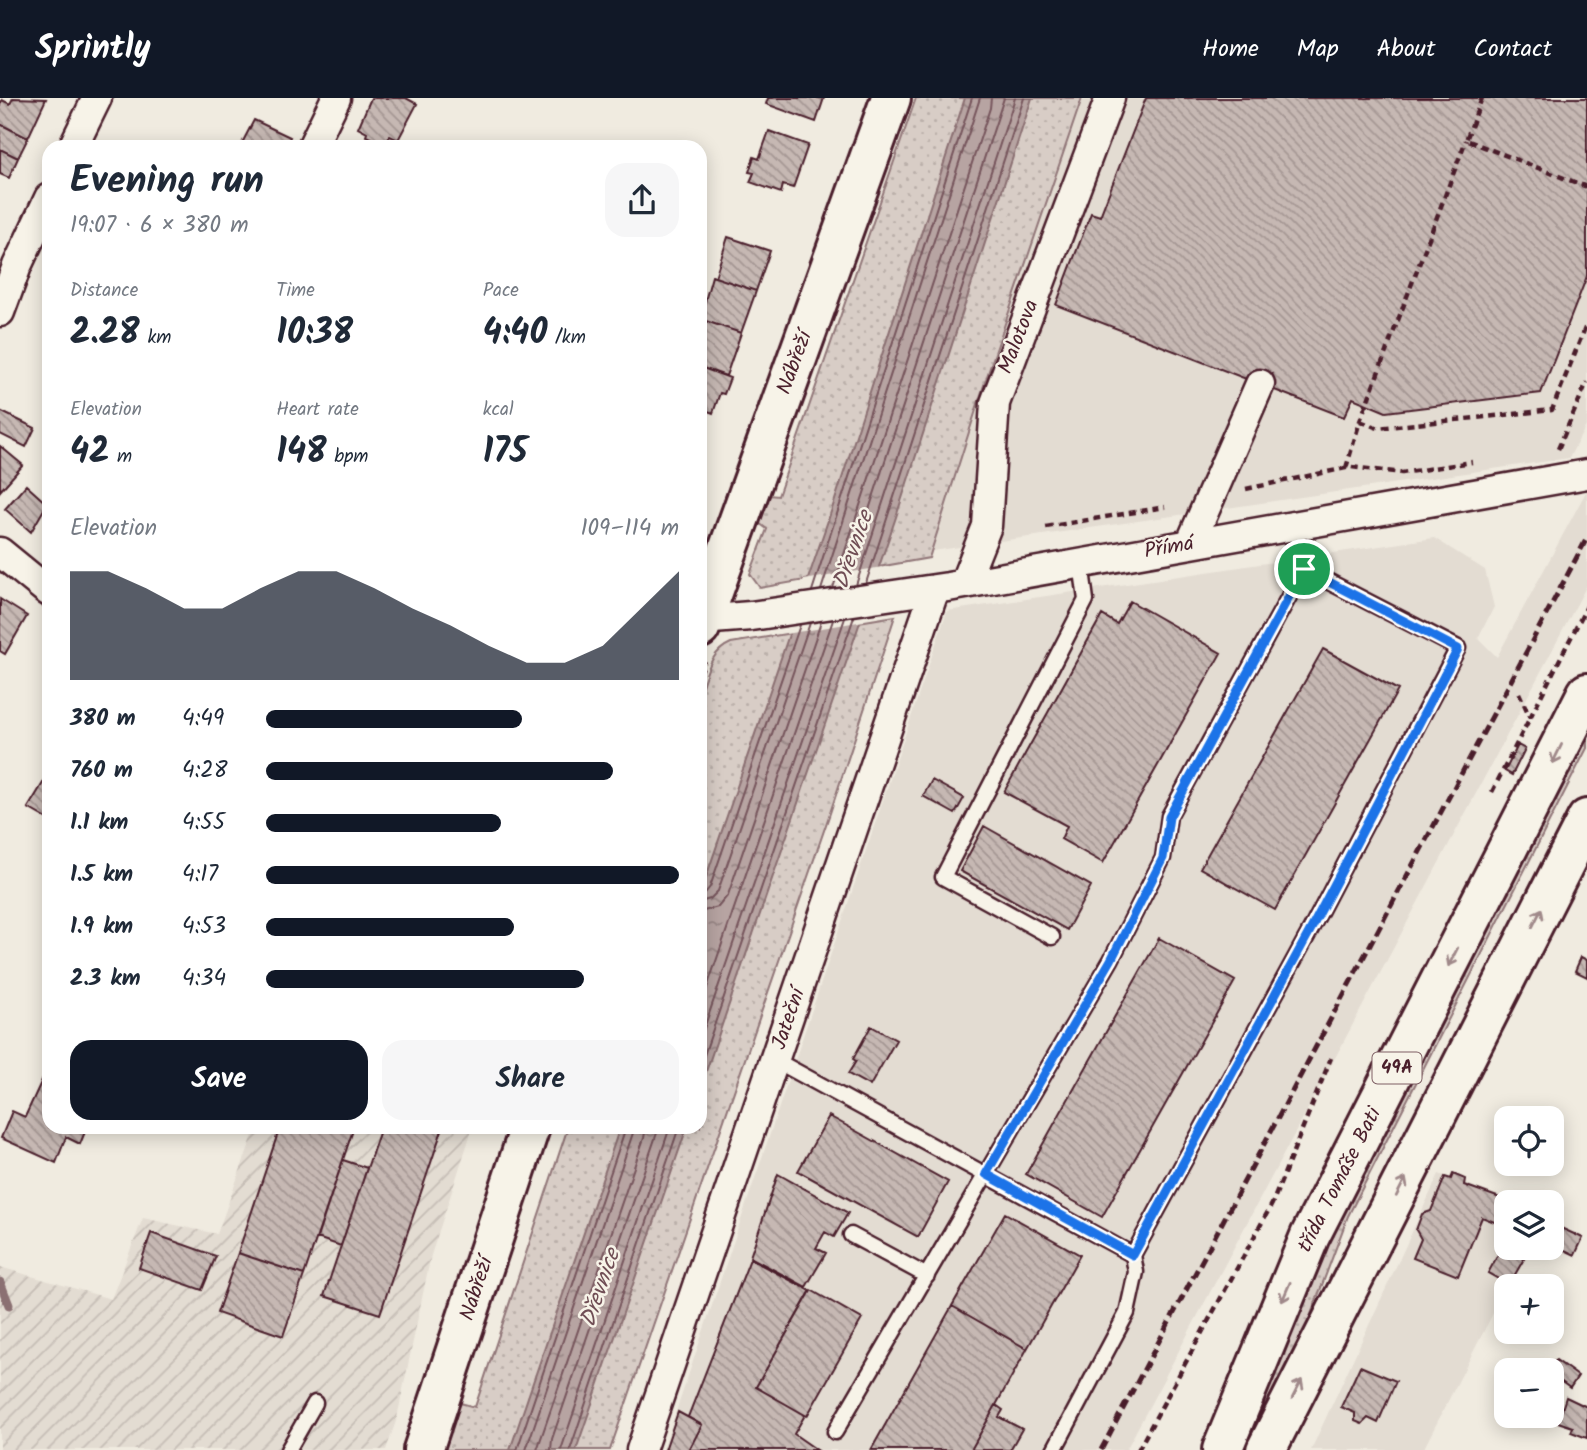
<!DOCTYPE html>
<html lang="en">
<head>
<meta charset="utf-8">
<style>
  :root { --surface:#fff; --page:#f6f6f7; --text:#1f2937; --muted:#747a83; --accent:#111827 }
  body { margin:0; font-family:Kalam,sans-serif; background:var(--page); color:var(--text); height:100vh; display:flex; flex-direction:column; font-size:26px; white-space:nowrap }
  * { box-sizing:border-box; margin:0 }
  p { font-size:23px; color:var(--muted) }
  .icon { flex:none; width:38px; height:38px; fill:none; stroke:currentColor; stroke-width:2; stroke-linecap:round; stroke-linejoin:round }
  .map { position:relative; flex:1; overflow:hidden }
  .sheet { position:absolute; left:42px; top:42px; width:665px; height:994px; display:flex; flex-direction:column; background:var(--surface); border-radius:21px; box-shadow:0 4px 18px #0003 }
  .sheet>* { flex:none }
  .controls { position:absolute; left:1494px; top:1008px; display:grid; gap:14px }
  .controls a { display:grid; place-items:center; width:70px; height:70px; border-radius:14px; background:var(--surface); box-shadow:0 4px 18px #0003; font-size:35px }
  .pin { position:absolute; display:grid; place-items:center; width:60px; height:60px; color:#fff; margin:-30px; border:4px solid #fff; border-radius:50%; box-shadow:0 2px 7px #0007 }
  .round { display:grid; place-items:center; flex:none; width:74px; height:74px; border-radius:21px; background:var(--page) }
  .headline { display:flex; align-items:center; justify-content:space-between; height:119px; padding:0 28px }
  h1 { font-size:38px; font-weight:800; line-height:52px }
  .metrics { display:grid; grid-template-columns:repeat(3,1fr); gap:10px; height:119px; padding:7px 28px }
  .metrics div { display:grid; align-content:center }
  .metrics b { font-size:35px; font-weight:800 }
  .metrics small { font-size:19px; font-weight:400 }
  .metrics p { font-size:19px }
  .chart { height:196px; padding:14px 28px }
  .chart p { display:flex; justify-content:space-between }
  .chart svg { width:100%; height:126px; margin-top:7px; fill:var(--accent); opacity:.7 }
  .button { display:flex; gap:14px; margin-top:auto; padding:14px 28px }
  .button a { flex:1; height:80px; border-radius:21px; background:var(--accent); color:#fff; font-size:28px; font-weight:800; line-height:80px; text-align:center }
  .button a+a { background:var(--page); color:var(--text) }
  ul { padding:0 28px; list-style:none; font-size:23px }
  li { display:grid; grid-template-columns:112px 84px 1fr; align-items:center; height:52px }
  li i { height:18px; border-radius:9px; background:var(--accent) }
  header { display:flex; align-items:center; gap:42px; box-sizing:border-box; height:98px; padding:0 35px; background:var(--accent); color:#fff }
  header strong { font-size:33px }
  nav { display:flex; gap:38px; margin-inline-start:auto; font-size:24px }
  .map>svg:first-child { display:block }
  .built { fill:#e3dcd2 }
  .industrial { fill:url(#industrial-furrows) }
  .grass { fill:url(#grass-dots); stroke:#917678; stroke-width:2 }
  .water { fill:url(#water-ripples); stroke:#8b6f72; stroke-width:2 }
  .pier { fill:#f0ebe0 }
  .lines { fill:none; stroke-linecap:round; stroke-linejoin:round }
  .shore { stroke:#76545b; stroke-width:2 }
  .stream { stroke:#8b6f72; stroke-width:9 }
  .building { fill:url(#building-back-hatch); stroke:#4a1f2b; stroke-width:2 }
  .lane-casing { stroke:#4a1f2b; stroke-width:19 }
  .street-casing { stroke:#4a1f2b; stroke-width:33 }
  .secondary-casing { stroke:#4a1f2b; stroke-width:44 }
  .primary-casing { stroke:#4a1f2b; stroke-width:44 }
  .path { stroke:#4a1f2b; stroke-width:4.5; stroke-dasharray:7 5; stroke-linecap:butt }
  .lane { stroke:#f7f3e8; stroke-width:14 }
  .street { stroke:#f7f3e8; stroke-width:28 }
  .secondary { stroke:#f7f3e8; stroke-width:38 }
  .primary { stroke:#f7f3e8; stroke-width:38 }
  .rail { stroke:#4a1f2b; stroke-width:5; stroke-dasharray:10 5; stroke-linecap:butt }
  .oneway { stroke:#a0898a }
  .route-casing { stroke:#fff; stroke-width:14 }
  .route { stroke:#1a73e8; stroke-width:9 }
  .labels { text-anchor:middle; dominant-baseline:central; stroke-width:5; stroke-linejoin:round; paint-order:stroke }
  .shield { fill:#f7f3e8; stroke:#7e5f64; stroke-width:2 }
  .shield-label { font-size:19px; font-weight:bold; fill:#4a1f2b }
  .street-label { font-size:21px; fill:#4a1f2b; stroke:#f7f3e8 }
  .water-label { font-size:23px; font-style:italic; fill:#704e55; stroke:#f7f3e8 }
</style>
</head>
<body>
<header>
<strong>Sprintly</strong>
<nav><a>Home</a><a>Map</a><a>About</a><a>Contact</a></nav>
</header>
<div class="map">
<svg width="1587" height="1352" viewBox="0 0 1587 1352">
  <defs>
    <pattern id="industrial-furrows" width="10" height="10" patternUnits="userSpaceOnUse" patternTransform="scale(1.75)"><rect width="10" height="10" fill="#e3dcd2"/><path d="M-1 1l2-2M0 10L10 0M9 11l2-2" fill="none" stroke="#c4bcb4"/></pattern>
    <pattern id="grass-dots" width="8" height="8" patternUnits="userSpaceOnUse" patternTransform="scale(1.75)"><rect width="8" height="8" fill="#d8cdc6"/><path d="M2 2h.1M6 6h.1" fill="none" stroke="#bbb0aa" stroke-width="1.8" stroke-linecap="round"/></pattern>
    <pattern id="water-ripples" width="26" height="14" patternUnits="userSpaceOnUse" patternTransform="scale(1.75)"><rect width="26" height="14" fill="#b7a4a2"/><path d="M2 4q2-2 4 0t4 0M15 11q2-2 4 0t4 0" fill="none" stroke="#978584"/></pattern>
    <pattern id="building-back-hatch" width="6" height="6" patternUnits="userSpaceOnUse" patternTransform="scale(1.75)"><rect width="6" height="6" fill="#c6b8b3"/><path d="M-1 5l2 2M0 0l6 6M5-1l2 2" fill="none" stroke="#a39592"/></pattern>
  </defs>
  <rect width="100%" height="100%" fill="#f0ebe0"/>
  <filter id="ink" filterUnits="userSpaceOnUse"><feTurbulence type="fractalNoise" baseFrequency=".0143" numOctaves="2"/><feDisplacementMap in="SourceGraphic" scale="14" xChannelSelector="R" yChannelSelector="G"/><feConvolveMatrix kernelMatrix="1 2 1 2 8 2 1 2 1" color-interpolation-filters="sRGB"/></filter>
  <g filter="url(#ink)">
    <path class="built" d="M1078,0H1587V326L1569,360L919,455Z
      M1587,392V487L1126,1352H663L947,513L1434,440L1485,472L1494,509L1478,540L1497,559Z
      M1439,1076L1515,1104H1507V1150H1529L1528,1154L1507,1188L1423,1352H1311Z"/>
    <path class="industrial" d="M256,1029H473L431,1157L397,1320L386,1352H0V1169L111,1201L143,1120L217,1136Z"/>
    <path class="grass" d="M916,0H1082L983,290L929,460L760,490L750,476L767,431L759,425L769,397L778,398Z
      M895,518L830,715L610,1352H436L453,1303L475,1309L568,1029H700V594C707,574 710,554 731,545Z
      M1587,634V650L1348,1118L1304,1235L1262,1320L1258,1322L1255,1319L1335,1127Z"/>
    <path class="water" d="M965,0H1032L895,422L700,991V797L835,402Z
      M620,1029H687L576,1352H510Z"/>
    <path class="pier" d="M882,469L864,523L786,536L804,482Z"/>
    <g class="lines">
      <path class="shore" d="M866,485L1024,0
        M856,487L1015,0
        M844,488L1004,0
        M833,490L990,10L991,0
        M821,492L980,0
        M812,493L972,0
        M700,795L706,794L710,789L800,527
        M700,804L710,801L718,793L810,525
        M700,814L718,809L728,797L821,524
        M700,910L833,522
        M700,942L845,520
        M700,969L854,519
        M517,1352L626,1029
        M526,1352L635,1029
        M537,1352L644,1040L646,1029
        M551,1352L552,1341L659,1029
        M561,1352L670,1029
        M570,1352L679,1029"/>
      <path class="stream" d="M0,1184L9,1207"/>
    </g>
    <path class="building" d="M13,0L46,1L28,40L0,26V7L2,2L10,6Z
      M371,0H406L417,6L398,42L390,38L385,47L366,38L367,35L358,30Z
      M768,0H824L816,24L766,6Z
      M1146,0H1587V178L1541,295L1386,314L1353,300L1344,319L1056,207L1091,115L1100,118Z
      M254,22L290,39L285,49H240Z
      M0,26L28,40L18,60L0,51Z
      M769,33L808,47L793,90L783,87L781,95L750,84L754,75L749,74L754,59L759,61Z
      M0,51L18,60L9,80L0,76Z
      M728,139L770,153L756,193L715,179Z
      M712,178L756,193L741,235L700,221Z
      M700,221L741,235L726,278L700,269Z
      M700,269L730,280L724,296L720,295L713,315L700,310Z
      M0,313L35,330L26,349L0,336Z
      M0,348L23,367L0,393Z
      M26,387L47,406L31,434L5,411Z
      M0,501L27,518L5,556L0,553Z
      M1130,503L1221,555L1103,765L1061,741L1067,728L1004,694L1102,517L1117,526Z
      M1323,551L1398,592L1275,812L1200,770Z
      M1518,647L1525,651L1512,677L1505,673Z
      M49,675V722L28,710Z
      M932,682L964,700L955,716L923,698Z
      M984,728L1091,788L1067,832L960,773Z
      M1159,840L1235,883L1102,1119L1026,1076Z
      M1581,859L1587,862V879L1575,873Z
      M871,928L896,942L870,988L848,976L856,963L853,961Z
      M49,967V1029H87L80,1046L66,1039L56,1065L1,1040L12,1013L25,1019Z
      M829,1018L948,1084L918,1139L798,1073Z
      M280,1029H354L304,1177L238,1155Z
      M381,1029H443L380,1216L324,1198Z
      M343,1062L367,1070L341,1148L317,1140Z
      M778,1076L848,1115L834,1139L825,1134L816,1150L826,1155L806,1189L750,1159Z
      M1453,1076L1465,1081L1464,1087L1511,1104H1507V1129L1482,1119L1458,1178L1413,1160L1421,1141L1416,1132L1422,1116L1431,1113L1445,1079L1451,1081Z
      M1005,1115L1080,1157L1027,1251L952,1208Z
      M1552,1126L1583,1140L1575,1157L1552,1146Z
      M151,1135L216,1158L202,1192L139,1170Z
      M1506,1142L1507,1150H1520L1528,1154L1509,1187L1488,1175Z
      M238,1155L304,1177L283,1238L217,1215Z
      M750,1161L811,1193L756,1289L805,1317L794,1336L817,1352H689L702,1327L688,1319Z
      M811,1192L862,1221L807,1318L756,1289Z
      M952,1208L1027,1251L996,1307L971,1352H871Z
      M1556,1262L1578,1278L1570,1290L1552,1277V1272H1549Z
      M1360,1268L1396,1283L1378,1325L1368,1320L1362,1326L1355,1323V1315L1341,1309Z
      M1566,1299L1587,1309V1340L1571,1334L1573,1329L1558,1324Z
      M996,1307L1003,1312L999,1319L1022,1331L1010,1352H971Z
      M678,1314L702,1327L689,1352H665Z"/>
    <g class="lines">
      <defs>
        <path id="lane" d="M1052,839L943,779L1086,502L1081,465
          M775,962L1133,1157L1136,1174L1127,1215L1054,1352
          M851,1137L927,1178
          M1133,1157L1311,831L1458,550L1304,471L1295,428
          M835,1334L1111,862L1163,760L1169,718L1304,471
          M288,1352L315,1305"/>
        <path id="street" d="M73,49L97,0
          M312,49L336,0
          M0,214L17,168L49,100
          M1190,446L1260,286
          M0,454L49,494
          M964,486L987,428L995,305L1110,0
          M700,522L751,518L948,489L1587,376
          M641,1352L935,491"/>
        <path id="secondary" d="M700,530L891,0
          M423,1352L530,1029"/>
        <path id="primary" d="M1222,1352L1310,1138L1587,595
          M1266,1352L1587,721"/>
      </defs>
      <use href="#lane" class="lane-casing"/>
      <use href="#street" class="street-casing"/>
      <use href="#secondary" class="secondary-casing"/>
      <use href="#primary" class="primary-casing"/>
      <path class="path" d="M1482,0L1466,42L1587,89
        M1360,323L1378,330L1552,312L1587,225
        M1558,351L1587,284
        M1346,370L1360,323L1466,42
        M1246,391L1351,369L1402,375L1472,364
        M1046,429L1165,409
        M700,576L705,563
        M1519,595L1530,619
        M1492,694L1587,508
        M1138,1352L1272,1106L1331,960"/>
      <use href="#lane" class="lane"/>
      <use href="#street" class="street"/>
      <use href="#secondary" class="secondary"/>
      <use href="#primary" class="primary"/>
      <path class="rail" d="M1101,1352L1587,440"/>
    </g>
    <defs><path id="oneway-shaft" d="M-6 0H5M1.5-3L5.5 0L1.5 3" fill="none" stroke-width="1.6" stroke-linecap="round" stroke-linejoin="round" transform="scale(1.75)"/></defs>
    <g class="oneway">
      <use href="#oneway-shaft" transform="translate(1557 656) rotate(116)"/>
      <use href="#oneway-shaft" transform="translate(1537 820) rotate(-63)"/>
      <use href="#oneway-shaft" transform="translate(1453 859) rotate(117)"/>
      <use href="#oneway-shaft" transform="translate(1401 1089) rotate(-63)"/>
      <use href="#oneway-shaft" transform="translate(1286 1194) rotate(113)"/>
      <use href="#oneway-shaft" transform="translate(1297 1291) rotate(-63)"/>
    </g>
  </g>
  <g class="lines" filter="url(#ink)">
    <defs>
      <path id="route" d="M1304,471L1458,551L1311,831L1133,1157L986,1076L1111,862L1163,760L1169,719Z"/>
    </defs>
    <use href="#route" class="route-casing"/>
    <use href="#route" class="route"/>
  </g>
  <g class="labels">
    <rect class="shield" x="1372.5" y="954.5" width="49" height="31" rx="5"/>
    <g class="shield-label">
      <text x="1397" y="970">49A</text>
    </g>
    <g class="street-label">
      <text transform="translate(1019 239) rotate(-69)">Malotova</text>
      <text transform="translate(795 265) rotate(-70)">Nábřeží</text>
      <text transform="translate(1169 450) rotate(-10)">Přímá</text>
      <text transform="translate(789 921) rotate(-71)">Jateční</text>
      <text transform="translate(1340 1082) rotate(-63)">třída Tomáše Bati</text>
      <text transform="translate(477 1191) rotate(-72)">Nábřeží</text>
    </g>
    <g class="water-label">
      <text transform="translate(854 452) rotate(-71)">Dřevnice</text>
      <text transform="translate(601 1190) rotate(-71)">Dřevnice</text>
    </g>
  </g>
</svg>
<div class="controls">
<a><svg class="icon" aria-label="locate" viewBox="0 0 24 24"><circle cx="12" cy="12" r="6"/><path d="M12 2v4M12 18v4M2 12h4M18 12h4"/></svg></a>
<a><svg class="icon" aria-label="layers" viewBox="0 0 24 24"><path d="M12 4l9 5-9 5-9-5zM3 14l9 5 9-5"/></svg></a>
<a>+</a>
<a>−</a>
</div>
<div class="pin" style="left:1304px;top:471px;background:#1e9e55"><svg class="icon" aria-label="arrive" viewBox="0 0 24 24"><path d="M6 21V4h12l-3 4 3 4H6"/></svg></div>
<section class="sheet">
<div class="headline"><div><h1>Evening run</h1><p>19:07 · 6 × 380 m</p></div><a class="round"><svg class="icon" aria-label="share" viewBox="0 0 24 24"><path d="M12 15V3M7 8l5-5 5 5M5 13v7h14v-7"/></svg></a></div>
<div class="metrics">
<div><p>Distance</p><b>2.28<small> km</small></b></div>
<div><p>Time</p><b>10:38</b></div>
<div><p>Pace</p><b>4:40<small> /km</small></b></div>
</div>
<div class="metrics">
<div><p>Elevation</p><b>42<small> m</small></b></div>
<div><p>Heart rate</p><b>148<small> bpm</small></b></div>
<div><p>kcal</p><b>175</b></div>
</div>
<div class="chart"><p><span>Elevation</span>109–114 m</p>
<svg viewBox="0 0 160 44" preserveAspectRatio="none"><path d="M0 44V6L10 6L20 12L30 19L40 19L50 12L60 6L70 6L80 12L90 19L100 25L110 32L120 38L130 38L140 32L150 19L160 6V44z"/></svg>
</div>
<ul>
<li><b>380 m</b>4:49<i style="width:62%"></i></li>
<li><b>760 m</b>4:28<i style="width:84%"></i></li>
<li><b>1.1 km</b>4:55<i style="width:57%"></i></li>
<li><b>1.5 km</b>4:17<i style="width:100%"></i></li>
<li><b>1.9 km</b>4:53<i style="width:60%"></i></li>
<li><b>2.3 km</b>4:34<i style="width:77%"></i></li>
</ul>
<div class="button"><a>Save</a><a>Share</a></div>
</section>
</div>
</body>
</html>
